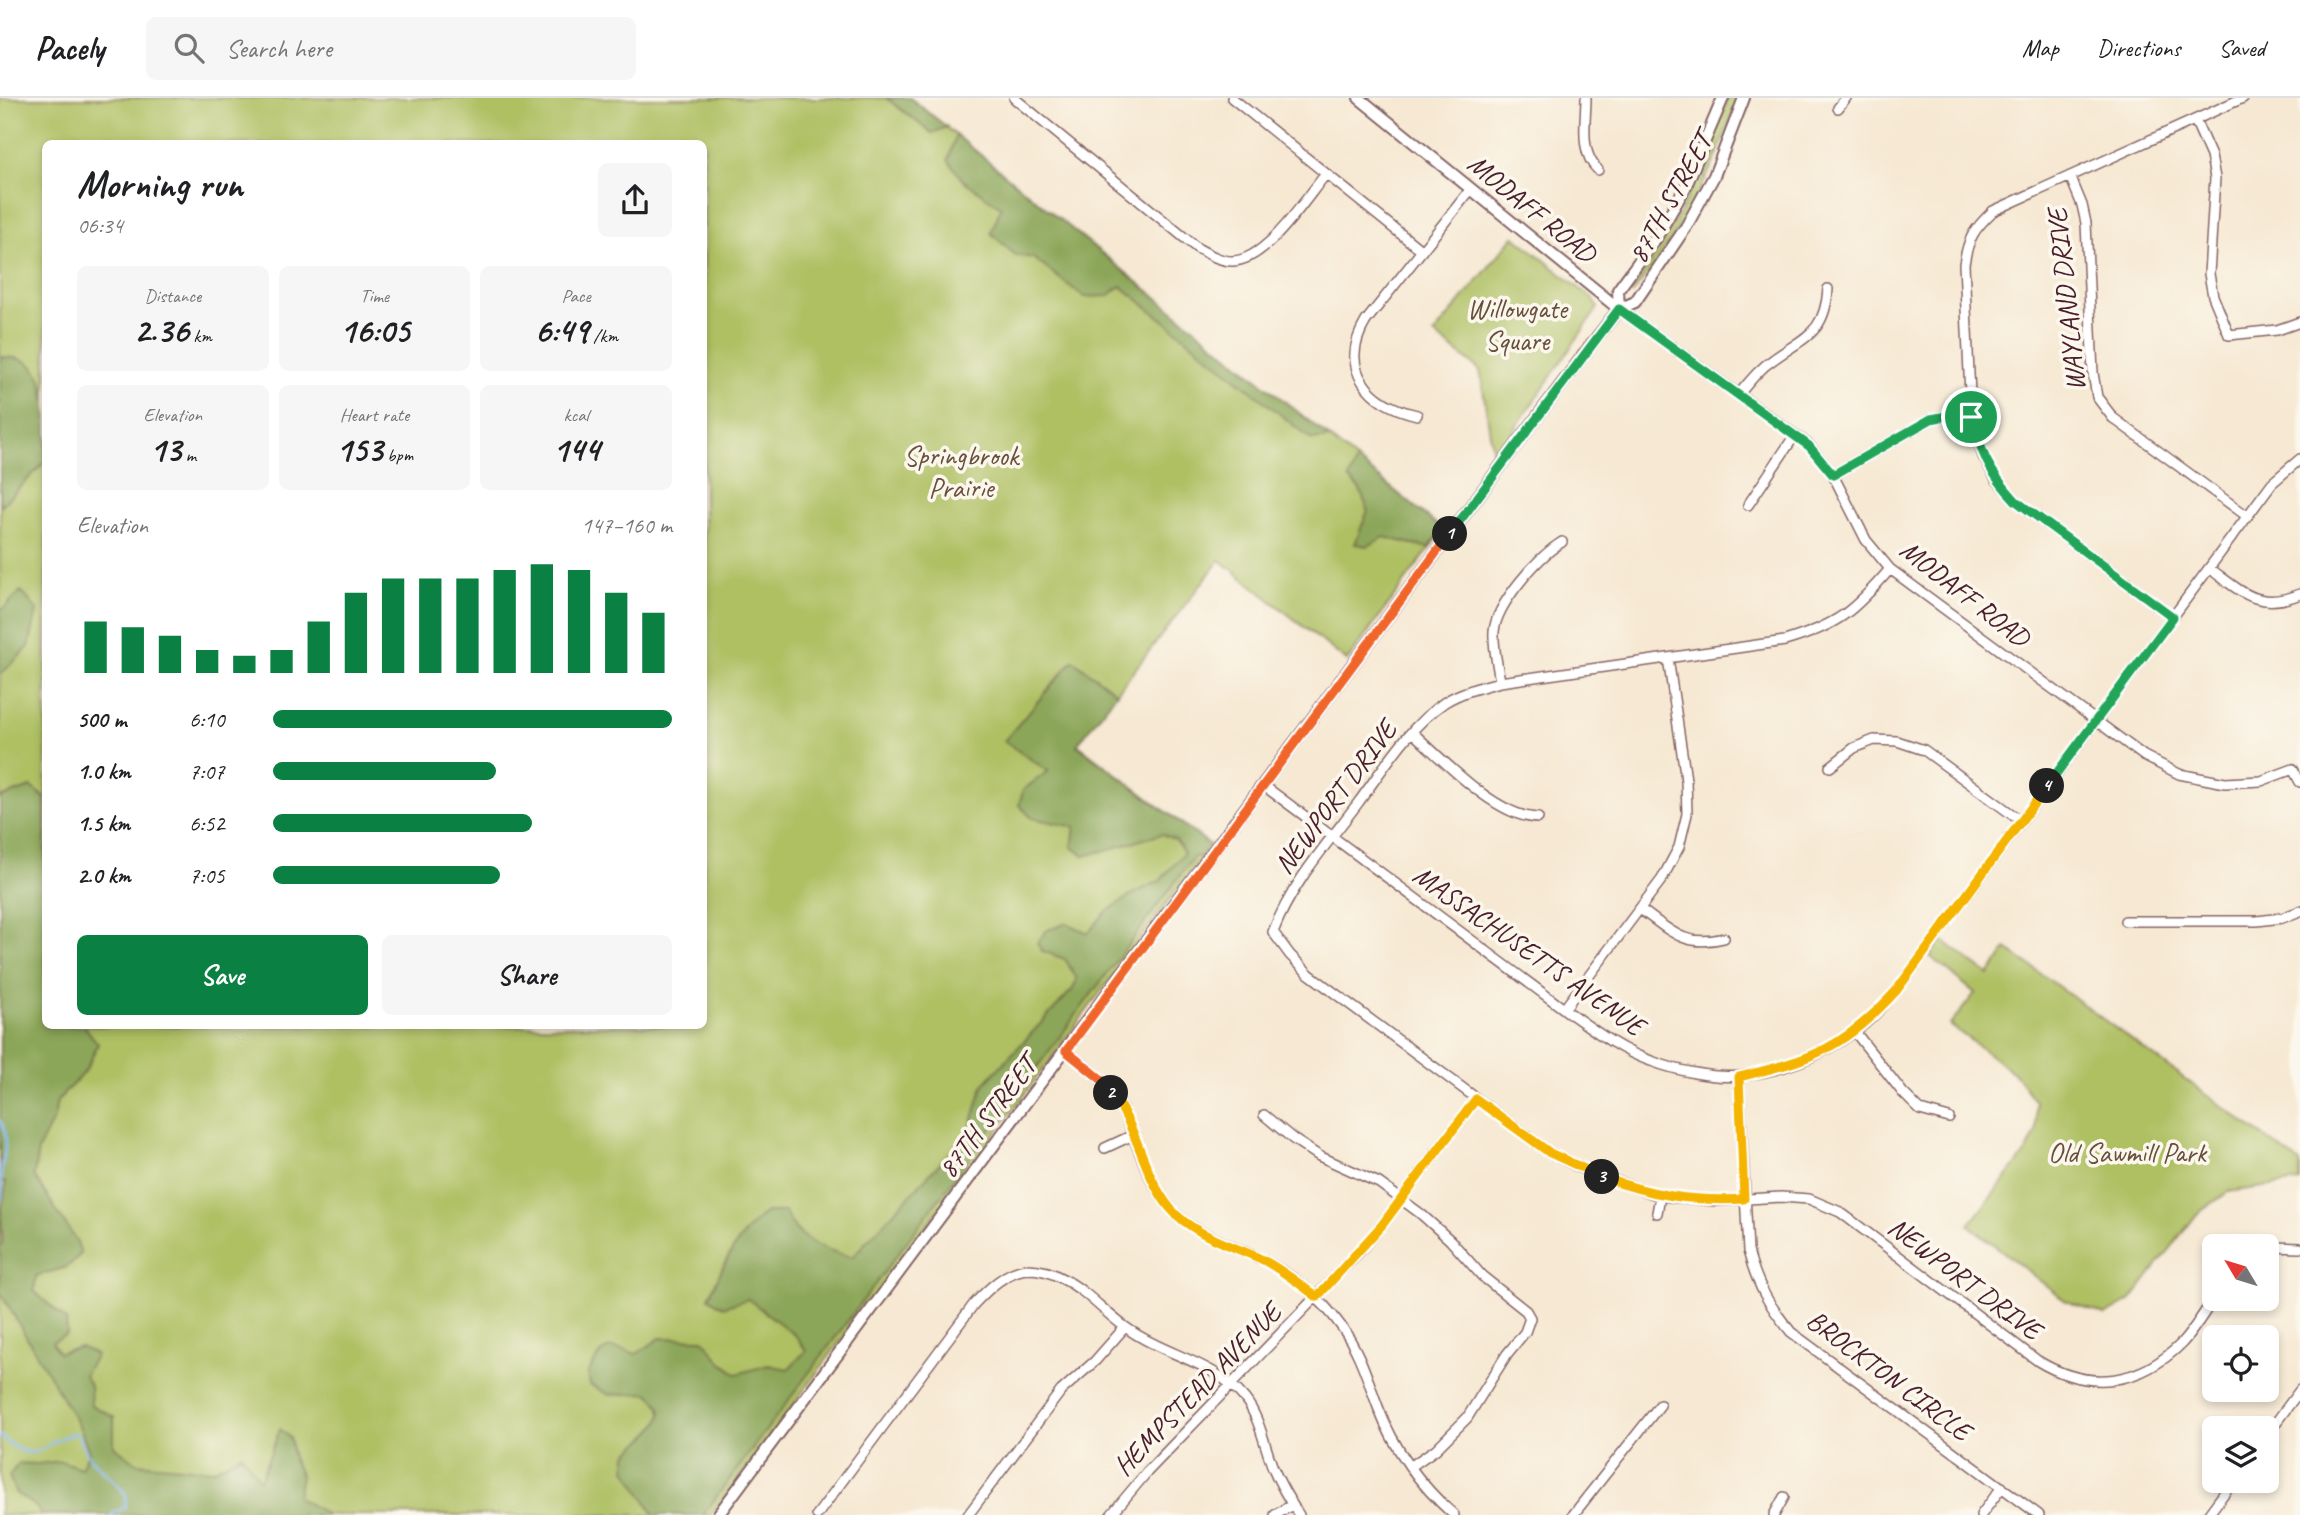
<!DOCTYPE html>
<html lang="en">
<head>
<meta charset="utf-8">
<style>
  :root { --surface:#fff; --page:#f6f6f6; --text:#202124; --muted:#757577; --line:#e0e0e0; --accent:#0b8043 }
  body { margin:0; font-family:Caveat,sans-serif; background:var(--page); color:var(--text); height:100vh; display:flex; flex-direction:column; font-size:26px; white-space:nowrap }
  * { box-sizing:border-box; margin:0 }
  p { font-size:23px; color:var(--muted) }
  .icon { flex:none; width:38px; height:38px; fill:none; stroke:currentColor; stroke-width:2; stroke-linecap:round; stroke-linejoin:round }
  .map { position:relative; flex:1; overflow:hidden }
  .sheet { position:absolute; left:42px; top:42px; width:665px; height:889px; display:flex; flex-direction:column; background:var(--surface); border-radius:10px; box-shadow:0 4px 10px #0003 }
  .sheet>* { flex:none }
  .needle { width:46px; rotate:308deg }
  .controls { position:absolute; left:2202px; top:1136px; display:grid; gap:14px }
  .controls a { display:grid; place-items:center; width:77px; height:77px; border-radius:10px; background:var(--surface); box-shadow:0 4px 10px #0003; font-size:35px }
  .pin { position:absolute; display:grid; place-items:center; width:60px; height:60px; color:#fff; margin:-30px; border:4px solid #fff; border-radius:50%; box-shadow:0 2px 7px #0007 }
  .km { position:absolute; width:35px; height:35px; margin:-18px; border-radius:50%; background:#222; color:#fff; font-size:19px; line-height:35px; text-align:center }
  .round { display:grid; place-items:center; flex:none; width:74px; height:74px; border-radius:10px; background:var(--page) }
  .overview { display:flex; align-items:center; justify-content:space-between; height:119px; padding:0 35px }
  h1 { font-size:38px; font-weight:700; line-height:52px }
  .stats { display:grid; grid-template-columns:repeat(3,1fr); gap:10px; height:119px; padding:7px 35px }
  .stats div { display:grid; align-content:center; border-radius:10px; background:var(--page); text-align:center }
  .stats b { font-size:35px; font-weight:700 }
  .stats small { font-size:19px; font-weight:400 }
  .stats p { font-size:19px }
  .chart { height:196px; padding:14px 35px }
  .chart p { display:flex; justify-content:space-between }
  .chart svg { width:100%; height:126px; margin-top:7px; stroke:var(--accent); stroke-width:6 }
  .action { display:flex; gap:14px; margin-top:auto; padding:14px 35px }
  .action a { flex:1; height:80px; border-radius:10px; background:var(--accent); color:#fff; font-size:28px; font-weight:700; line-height:80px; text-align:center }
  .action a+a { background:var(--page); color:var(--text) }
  ul { padding:0 35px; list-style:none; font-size:23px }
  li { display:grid; grid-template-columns:112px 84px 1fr; align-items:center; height:52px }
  li i { height:18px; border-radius:9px; background:var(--accent) }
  header { display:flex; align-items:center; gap:42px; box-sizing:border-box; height:98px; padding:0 35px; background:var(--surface); border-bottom:2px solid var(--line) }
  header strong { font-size:33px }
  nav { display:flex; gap:38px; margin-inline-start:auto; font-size:24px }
  .search { width:490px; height:63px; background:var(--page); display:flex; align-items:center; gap:18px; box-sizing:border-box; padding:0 24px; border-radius:10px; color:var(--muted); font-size:26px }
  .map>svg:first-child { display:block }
  .green { fill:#afc063; stroke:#7c7047; stroke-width:2; fill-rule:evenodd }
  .forest { fill:#8ba659; stroke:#6a6242; stroke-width:2 }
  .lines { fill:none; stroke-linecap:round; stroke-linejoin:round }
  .stream { stroke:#84b7f1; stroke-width:2.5 }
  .minor-casing { stroke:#866565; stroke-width:12 }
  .tertiary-casing { stroke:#866565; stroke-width:14 }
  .minor { stroke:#fff; stroke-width:9 }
  .tertiary { stroke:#fff; stroke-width:10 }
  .split-1-casing { stroke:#fff; stroke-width:14 }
  .split-2-casing { stroke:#fff; stroke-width:14 }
  .split-3-casing { stroke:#fff; stroke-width:14 }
  .split-4-casing { stroke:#fff; stroke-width:14 }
  .split-5-casing { stroke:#fff; stroke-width:14 }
  .split-1 { stroke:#22a559; stroke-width:9 }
  .split-2 { stroke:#f0652b; stroke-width:9 }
  .split-3 { stroke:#f5b400; stroke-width:9 }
  .split-4 { stroke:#f5b400; stroke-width:9 }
  .split-5 { stroke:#22a559; stroke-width:9 }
  .labels { text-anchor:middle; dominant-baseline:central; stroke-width:7; stroke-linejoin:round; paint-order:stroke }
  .street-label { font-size:28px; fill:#4a1f2b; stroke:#fbf7ec }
  .park-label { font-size:28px; fill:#684f3c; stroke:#fbf7ec }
</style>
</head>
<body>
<header>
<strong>Pacely</strong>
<div class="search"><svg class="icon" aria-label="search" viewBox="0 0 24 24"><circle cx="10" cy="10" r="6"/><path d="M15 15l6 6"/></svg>Search here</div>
<nav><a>Map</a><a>Directions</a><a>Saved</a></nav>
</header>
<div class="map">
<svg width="2300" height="1417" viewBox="0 0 2300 1417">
  <rect width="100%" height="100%" fill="#fbf7ec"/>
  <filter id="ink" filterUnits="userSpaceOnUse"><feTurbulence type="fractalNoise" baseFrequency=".0143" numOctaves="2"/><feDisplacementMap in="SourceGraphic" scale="14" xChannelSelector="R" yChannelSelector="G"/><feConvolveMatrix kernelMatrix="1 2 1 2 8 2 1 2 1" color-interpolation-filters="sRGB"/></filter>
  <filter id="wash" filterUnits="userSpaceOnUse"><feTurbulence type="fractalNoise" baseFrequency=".00686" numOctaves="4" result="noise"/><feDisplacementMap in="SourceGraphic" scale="28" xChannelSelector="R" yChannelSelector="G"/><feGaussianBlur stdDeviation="1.57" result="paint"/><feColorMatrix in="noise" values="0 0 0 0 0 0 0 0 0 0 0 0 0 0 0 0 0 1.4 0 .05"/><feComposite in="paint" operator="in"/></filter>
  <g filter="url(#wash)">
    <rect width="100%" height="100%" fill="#f6e8d2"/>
    <path class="green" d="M0,0H910L1443,432L1347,563L1220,462L1077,646L1210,747L711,1417H0ZM46,46H704V928H46Z
      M1728,0H1738L1716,60L1689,113L1654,168L1632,196L1630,194C1672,136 1706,68 1728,0Z
      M1514,138L1594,202L1598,210L1494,361L1480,272L1434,236Z
      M1942,842L1989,877L2007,851L2300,1065V1084L2228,1094L2197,1116L2130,1203L2105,1217L2066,1203L1969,1127L2027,1053L2036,1034V1004L2014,975L1950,927L1975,895L1930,858Z"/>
    <path class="forest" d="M886,0H910L947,29L932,35Z
      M956,37L1330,340L1312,342L1121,188L1108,198L1084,199L1033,160L1015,157L991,135L1001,109L963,82L948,62Z
      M0,259C7,260 16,259 22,262C54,272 46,336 46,363L0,409Z
      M1357,362L1442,431L1429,450L1384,439L1368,448L1355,446L1368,412L1360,392L1349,381Z
      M21,493L37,512L29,549L0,577V511H3Z
      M1073,562L1117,595L1077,647L1210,747L1202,758L1194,759L703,1417H654L626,1371L627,1356C645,1337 680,1320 648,1295L610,1297L590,1287L588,1275C605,1246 606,1246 637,1256L660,1240L703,1241L722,1265L737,1276L768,1267L788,1271L806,1253L796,1238L748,1201L723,1209L709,1200C724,1164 736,1139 766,1114H785C798,1144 823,1151 852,1159L969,1034L983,987L1073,891L1077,881L1065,861L1042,853L1037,845L1047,832L1067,825L1088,835L1105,815L1132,796L1160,783L1184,755L1176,742L1162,736L1085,758L1072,749L1075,729L1032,720L1019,707L1023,692L1048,673L1004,643Z
      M31,689L45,700L46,928H84L98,946L86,972L57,1003L54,1020L38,1052L34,1078L77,1144L81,1156L67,1169L36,1178L34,1193L66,1222L67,1236L52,1244L59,1255L81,1249L96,1257L84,1277L90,1287L91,1307L114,1319V1348L137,1365L213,1372L242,1356L260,1382L280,1331L290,1340L293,1362L301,1378L297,1399L328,1417H42L36,1409L16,1395L9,1378L19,1365L37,1366L61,1363L81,1370L89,1354L80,1330L0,1194V1149L3,1145L1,1118L6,1085L0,1082V700Z"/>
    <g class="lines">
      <path class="stream" d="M0,1023C11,1040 3,1056 1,1075C0,1085 5,1094 0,1104
        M0,1338C39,1372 39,1345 74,1335L78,1337C90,1370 108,1372 126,1397L125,1409L111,1417"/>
    </g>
  </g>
  <g filter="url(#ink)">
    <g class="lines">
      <defs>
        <path id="minor" d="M1014,0L1197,150C1208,156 1220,163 1232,163C1267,163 1305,101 1326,76
          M1232,0L1422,153
          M1586,0C1586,24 1579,54 1598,72
          M1838,10L1846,0
          M2195,22L2211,58L2215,80L2209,176L2213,198L2229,237L2277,232L2300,224
          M2070,78L2082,107L2086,125L2093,275L2097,299L2113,320L2247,418
          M1619,211L1809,347L1833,377L1866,442L1890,471L2144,658L2179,676L2225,685L2261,683L2293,671L2300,684
          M1739,296C1750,283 1760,270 1774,261C1806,238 1825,235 1828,191
          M1417,317C1369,306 1337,271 1366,223L1471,91
          M1833,377L1931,321L1946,318L1971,319
          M1748,407L1795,337
          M2209,470C2242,494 2258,513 2300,496
          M1890,471C1854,513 1838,527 1785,543L1500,584C1481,589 1461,594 1445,604C1408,629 1384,670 1358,705C1327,746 1292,785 1273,834L1290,857L1309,876L1550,1055L1589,1074L1660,1098L1715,1103L1781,1099L1809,1101L1840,1114L2038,1263C2089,1294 2140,1287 2182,1245C2194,1232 2204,1215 2214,1200
          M2173,519L2016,403L1996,381L1983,358L1971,319L1964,166C1968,140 1974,131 1993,113L2243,0
          M1500,584C1498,568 1493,551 1494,534C1496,506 1538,459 1562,444
          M1412,634C1442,661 1496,719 1538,720
          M1830,669L1854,650L1874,642L1897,643L1924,652L2021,723
          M1263,687L1564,911C1591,930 1619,952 1651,963C1675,972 1714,981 1740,978C1780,974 1822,958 1854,934C1870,923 1883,908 1896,893L2272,385L2300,361
          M1640,811C1671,833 1684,850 1724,840
          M2125,823H2257L2282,820L2300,813
          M1564,911L1662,781L1679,749L1687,716L1686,682L1668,560
          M1855,934L1903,995L1920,1012L1949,1020
          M1066,953C1086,968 1110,986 1121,1009C1138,1043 1146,1085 1173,1113C1197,1138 1231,1146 1261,1161C1292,1176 1321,1200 1341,1228C1360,1254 1367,1280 1378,1309C1394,1351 1421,1388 1454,1417
          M1739,979L1748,1153C1758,1189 1768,1206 1791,1234L2039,1417
          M1264,1017L1293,1041L1319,1058L1379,1085L1421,1116L1450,1142L1482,1178L1526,1213L1530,1220L1525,1234L1507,1256L1467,1320L1436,1351L1410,1369
          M1105,1050L1133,1037
          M1657,1115L1660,1098
          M2266,1151L2272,1149L2300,1150
          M2266,1338L2300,1292
          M817,1417L974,1206C988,1191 1006,1173 1027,1171C1039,1171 1053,1175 1063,1181C1088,1193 1107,1218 1131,1233C1169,1259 1214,1263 1245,1301C1260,1320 1264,1347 1273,1370C1280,1386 1289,1402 1299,1417
          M968,1417L1061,1293L1095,1263L1125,1229
          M1111,1417L1147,1374L1358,1155L1382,1127L1476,1001
          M1275,1417L1292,1407
          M1573,1417L1660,1307
          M1774,1417L1784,1399
          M1981,1417L2002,1389
          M2208,1417L2234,1382"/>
        <path id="tertiary" d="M1359,0L1619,211
          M1619,211L1618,192L1656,140L1685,90L1723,0
          M718,1417L1594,243L1619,211L1635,204L1686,129L1714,78L1744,0"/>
      </defs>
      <use href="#minor" class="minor-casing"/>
      <use href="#tertiary" class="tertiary-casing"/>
      <use href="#minor" class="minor"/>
      <use href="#tertiary" class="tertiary"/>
    </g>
  </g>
  <g class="lines" filter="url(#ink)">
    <defs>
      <path id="split-1" d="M1450,436L1619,211L1809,348L1833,377L1931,321L1947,318L1971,319"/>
      <path id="split-2" d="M1111,995L1102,982L1066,953L1450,436"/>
      <path id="split-3" d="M1111,995C1138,1029 1142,1076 1170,1110C1192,1136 1228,1146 1259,1160C1280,1170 1298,1185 1317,1199L1382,1127L1476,1001L1550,1055L1602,1079"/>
      <path id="split-4" d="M1602,1079C1651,1097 1692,1104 1744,1101L1739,979C1813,961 1843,951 1896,893L2047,688"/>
      <path id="split-5" d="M1971,319C1983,358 1988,373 2016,403L2173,519L2047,688"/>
    </defs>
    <use href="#split-1" class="split-1-casing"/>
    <use href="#split-2" class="split-2-casing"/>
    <use href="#split-3" class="split-3-casing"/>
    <use href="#split-4" class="split-4-casing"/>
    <use href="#split-5" class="split-5-casing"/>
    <use href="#split-1" class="split-1"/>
    <use href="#split-2" class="split-2"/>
    <use href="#split-3" class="split-3"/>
    <use href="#split-4" class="split-4"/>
    <use href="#split-5" class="split-5"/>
  </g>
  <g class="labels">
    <g class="street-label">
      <text transform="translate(1670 100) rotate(-61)">87TH STREET</text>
      <text transform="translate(1532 110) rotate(39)">MODAFF ROAD</text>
      <text transform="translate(2066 202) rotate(-96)">WAYLAND DRIVE</text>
      <text transform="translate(1965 495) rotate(38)">MODAFF ROAD</text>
      <text transform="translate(1335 699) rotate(-53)">NEWPORT DRIVE</text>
      <text transform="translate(1529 852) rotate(35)">MASSACHUSETTS AVENUE</text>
      <text transform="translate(987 1019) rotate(-53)">87TH STREET</text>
      <text transform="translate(1965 1180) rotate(37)">NEWPORT DRIVE</text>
      <text transform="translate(1889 1277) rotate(37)">BROCKTON CIRCLE</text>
      <text transform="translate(1197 1291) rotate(-46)">HEMPSTEAD AVENUE</text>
    </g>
    <g class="park-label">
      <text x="1517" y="210">Willowgate<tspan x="1517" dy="32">Square</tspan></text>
      <text x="961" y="357">Springbrook<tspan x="961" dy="32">Prairie</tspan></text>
      <text x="2127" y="1054">Old Sawmill Park</text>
    </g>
  </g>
</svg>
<div class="controls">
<a><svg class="needle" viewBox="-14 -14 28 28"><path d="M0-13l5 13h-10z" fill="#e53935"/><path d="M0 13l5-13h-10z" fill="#757577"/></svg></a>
<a><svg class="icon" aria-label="locate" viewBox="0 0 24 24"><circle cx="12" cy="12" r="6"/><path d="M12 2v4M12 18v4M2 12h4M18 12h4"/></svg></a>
<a><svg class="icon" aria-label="layers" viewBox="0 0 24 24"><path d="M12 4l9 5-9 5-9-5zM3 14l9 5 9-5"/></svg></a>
</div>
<div class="pin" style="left:1971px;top:319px;background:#1e9e55"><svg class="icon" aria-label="arrive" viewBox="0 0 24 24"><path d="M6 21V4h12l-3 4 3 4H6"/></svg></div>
<b class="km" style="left:1450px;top:436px">1</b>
<b class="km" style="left:1111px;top:995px">2</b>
<b class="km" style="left:1602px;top:1079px">3</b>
<b class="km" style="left:2047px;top:688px">4</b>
<section class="sheet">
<div class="overview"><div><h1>Morning run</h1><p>06:34</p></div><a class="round"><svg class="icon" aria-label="share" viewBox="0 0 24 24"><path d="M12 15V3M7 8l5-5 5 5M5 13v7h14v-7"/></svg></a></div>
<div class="stats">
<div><p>Distance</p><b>2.36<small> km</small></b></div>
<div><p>Time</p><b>16:05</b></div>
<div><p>Pace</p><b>6:49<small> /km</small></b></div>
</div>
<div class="stats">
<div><p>Elevation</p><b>13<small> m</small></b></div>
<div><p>Heart rate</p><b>153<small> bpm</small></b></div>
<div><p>kcal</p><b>144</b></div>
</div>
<div class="chart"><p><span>Elevation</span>147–160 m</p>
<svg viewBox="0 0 160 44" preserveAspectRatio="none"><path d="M5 44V26M15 44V28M25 44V31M35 44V36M45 44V38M55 44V36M65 44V26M75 44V16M85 44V11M95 44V11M105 44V11M115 44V8M125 44V6M135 44V8M145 44V16M155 44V23"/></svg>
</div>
<ul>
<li><b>500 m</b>6:10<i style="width:100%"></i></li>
<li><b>1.0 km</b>7:07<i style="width:56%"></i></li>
<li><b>1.5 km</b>6:52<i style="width:65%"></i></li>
<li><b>2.0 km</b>7:05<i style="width:57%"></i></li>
</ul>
<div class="action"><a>Save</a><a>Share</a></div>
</section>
</div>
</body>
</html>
